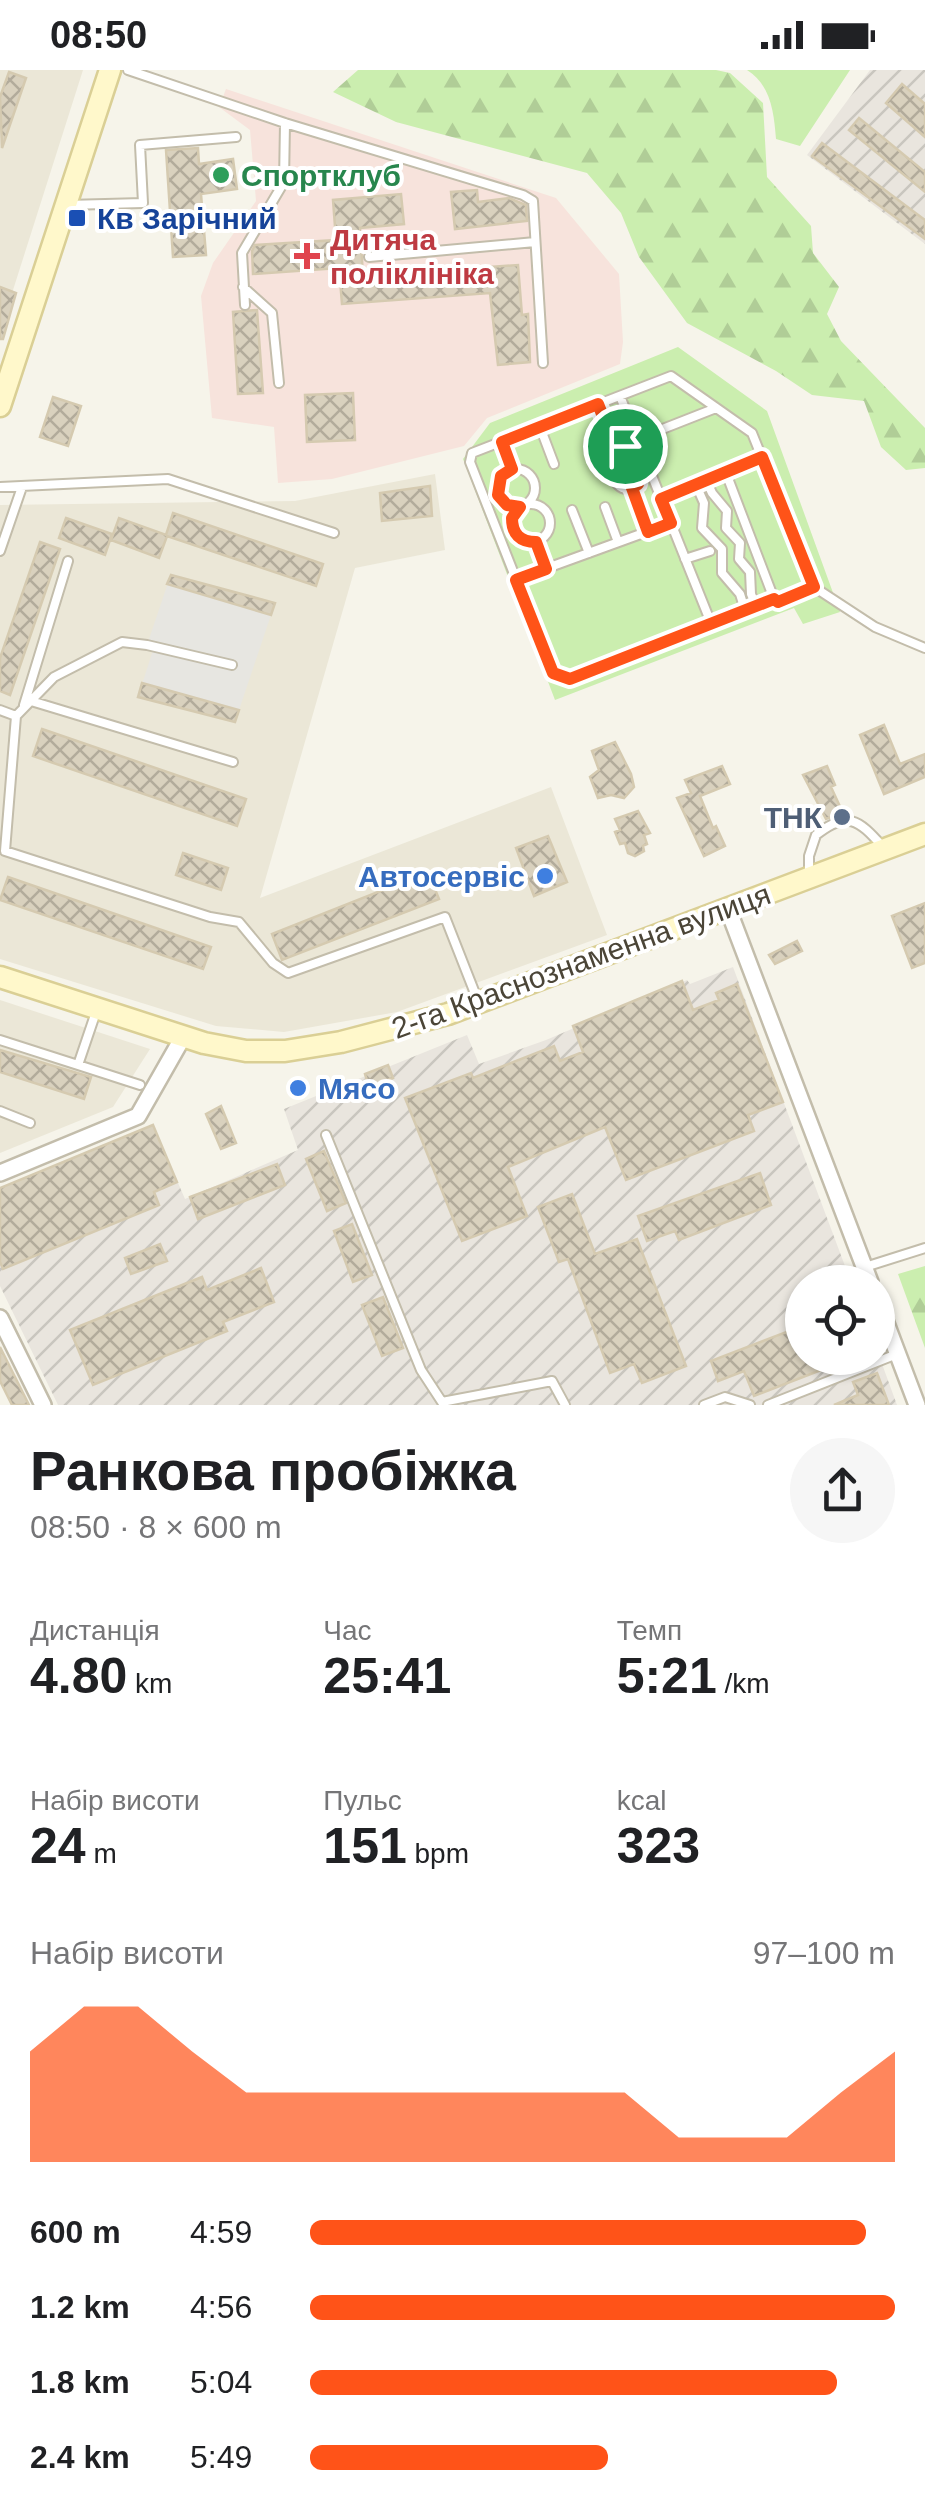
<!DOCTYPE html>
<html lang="uk">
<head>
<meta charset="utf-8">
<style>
  :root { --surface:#fff; --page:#f6f6f6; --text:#202124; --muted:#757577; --accent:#ff5318 }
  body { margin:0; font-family:Arial,sans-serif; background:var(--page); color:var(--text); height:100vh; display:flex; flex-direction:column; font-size:38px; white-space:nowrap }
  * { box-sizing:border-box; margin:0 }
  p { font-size:32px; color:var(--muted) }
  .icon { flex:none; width:55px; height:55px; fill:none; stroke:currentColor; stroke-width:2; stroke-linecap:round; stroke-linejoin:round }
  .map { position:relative; height:1335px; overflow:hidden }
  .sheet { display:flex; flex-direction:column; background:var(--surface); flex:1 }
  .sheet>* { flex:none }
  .tools { position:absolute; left:785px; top:1195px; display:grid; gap:20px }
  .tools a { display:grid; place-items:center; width:110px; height:110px; border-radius:50%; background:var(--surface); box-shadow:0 2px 8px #0004; font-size:50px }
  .pin { position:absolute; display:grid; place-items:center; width:85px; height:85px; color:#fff; margin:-42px; border:5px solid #fff; border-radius:50%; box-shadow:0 2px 10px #0007 }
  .round { display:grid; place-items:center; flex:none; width:105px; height:105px; border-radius:52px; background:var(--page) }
  .overview { display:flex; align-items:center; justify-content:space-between; height:170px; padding:0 30px }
  h1 { font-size:55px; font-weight:700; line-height:75px }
  .metrics { display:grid; grid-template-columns:repeat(3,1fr); gap:15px; height:170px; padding:10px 30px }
  .metrics div { display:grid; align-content:center }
  .metrics b { font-size:50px; font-weight:700 }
  .metrics small { font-size:28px; font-weight:400 }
  .metrics p { font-size:28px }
  .chart { height:280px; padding:20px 30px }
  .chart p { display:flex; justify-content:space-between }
  .chart svg { width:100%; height:180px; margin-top:10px; fill:var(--accent); opacity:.7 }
  ul { padding:0 30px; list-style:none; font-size:32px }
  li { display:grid; grid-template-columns:160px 120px 1fr; align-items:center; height:75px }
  li i { height:25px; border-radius:12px; background:var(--accent) }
  .status { display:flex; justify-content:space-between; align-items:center; height:70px; padding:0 50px; background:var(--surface); direction:ltr }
  .status svg { height:28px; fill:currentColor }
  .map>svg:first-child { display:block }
  .residential { fill:#ebe7d7 }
  .industrial { fill:url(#industrial-furrows) }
  .medical { fill:#f7e3dc }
  .grass { fill:#cbeeaf }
  .forest { fill:url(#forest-firs) }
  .parking { fill:#e7e6e1 }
  .building { fill:url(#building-cross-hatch); stroke:#d5cab0; stroke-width:2.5 }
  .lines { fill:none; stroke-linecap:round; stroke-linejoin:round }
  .lane-casing { stroke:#c3bdab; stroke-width:12 }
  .street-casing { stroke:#c3bdab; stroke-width:20 }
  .secondary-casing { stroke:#dacf95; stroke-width:25 }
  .lane { stroke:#fff; stroke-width:8 }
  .street { stroke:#fff; stroke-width:15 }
  .secondary { stroke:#fff8cb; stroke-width:20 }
  .route-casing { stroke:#fff; stroke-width:20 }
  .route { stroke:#ff5318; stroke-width:12 }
  .leisure-dot { fill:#2e9e5b; stroke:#fff; stroke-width:4 }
  .transit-dot { fill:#1a4fb4; stroke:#fff; stroke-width:4 }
  .health-dot { fill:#e0444e; stroke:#fff; stroke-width:4 }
  .service-dot { fill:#5c6f8a; stroke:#fff; stroke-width:4 }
  .shop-dot { fill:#3f7fe0; stroke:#fff; stroke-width:4 }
  .labels { text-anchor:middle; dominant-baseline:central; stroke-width:8; stroke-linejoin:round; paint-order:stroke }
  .leisure-label { font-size:30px; font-weight:bold; fill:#27864d; stroke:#fff; text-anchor:start }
  .transit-label { font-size:30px; font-weight:bold; fill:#164399; stroke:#fff; text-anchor:start }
  .health-label { font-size:30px; font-weight:bold; fill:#be3a42; stroke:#fff; text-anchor:start }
  .service-label { font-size:30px; font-weight:bold; fill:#4e5e75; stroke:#fff; text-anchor:end }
  .shop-label { font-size:30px; font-weight:bold; fill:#366cbe; stroke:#fff; text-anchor:end }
  .street-label { font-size:30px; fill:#4b4537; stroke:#fff }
</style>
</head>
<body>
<div class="status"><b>08:50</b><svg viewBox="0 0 49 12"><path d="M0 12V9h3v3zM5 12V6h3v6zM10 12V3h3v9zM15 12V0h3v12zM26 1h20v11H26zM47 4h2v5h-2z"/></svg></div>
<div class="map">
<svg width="925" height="1335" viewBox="0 0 925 1335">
  <defs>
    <pattern id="industrial-furrows" width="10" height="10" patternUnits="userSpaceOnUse" patternTransform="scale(2.5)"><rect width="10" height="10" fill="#e9e5de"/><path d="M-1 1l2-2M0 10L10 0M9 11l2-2" fill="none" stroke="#c9c6bf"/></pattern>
    <pattern id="forest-firs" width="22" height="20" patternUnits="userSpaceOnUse" patternTransform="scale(2.5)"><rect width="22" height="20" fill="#cbeeaf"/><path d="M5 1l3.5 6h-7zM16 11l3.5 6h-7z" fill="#b0cd97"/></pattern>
    <pattern id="building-cross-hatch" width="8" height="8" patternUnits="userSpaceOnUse" patternTransform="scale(2.5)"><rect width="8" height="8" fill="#d9d1be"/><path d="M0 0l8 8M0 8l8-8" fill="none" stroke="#b2ab9b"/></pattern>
  </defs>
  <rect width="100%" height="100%" fill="#f6f4ea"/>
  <path class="residential" d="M0,0H83L0,261Z
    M435,404L445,480L355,498L260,828L551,717L607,865L397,942L284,962L216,956L0,889V435L295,431Z
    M0,930L150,979L113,1037L0,1083Z"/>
  <path class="industrial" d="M870,0H925V174L807,85Z
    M733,897L851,1212H802V1288H878V1283L897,1335H58L0,1216V1118L153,1055L185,1129L298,1080L284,1039L467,965L479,994L546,970L687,910L690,914Z"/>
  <path class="medical" d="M226,19L556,128L619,204L623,272L620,294L487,348L464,376L332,409L278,413L274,357L212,348L201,226L213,193L256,131L250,60L219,37Z"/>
  <path class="grass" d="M747,0H850L800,76L776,69C774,43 771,15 747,0Z
    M678,277L767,341L840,542L803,554L794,538L555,630L463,389L490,353Z"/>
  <path class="forest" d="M358,0H716L730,3L763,33L767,107L811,156L813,183L839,217L827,244L841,271L925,358V398L906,400L881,377L864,331L812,325L776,301L687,253L639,187L621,143L587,103L396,52L333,22Z
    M925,1196V1278L898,1204Z"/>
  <path class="parking" d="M171,504L275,533L235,652L138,627L153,580L146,578Z"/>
  <path class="building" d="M9,2L26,8L2,78L0,27Z
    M902,14L925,34V67L886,33Z
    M859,48L925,102V122L849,60Z
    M822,73L925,150V169L812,86Z
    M198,78L199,94L233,89L237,119L201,124L206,185L173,187L166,80Z
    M477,120L478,132L509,128L526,135L527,151L455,159L451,122Z
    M401,124L404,154L360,158L363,206L518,195L522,245L528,244L530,292L498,295L490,223L342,234L339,198L253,204L252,181L255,175L336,170L333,130Z
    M0,217L16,223L3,269H0Z
    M257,240L263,323L238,324L233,242Z
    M353,323L355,370L307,372L305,325Z
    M53,327L81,336L68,376L40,367Z
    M430,416L432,446L382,451L380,423Z
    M173,443L323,494L316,516L167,466L159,488L111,470L119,448L166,465Z
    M66,448L112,464L105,485L59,468Z
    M40,472L60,479L10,625L0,621V588Z
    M171,505L275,533L271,545L167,514Z
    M142,613L239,640L235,652L138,627Z
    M884,655L900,694L925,684V707L884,724L860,665Z
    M42,659L246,729L237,756L33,686Z
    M615,672L631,704L634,717L624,728L611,725L598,728L590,707L599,700L592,681Z
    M722,696L730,714L700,726L713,758L716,756L725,776L704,786L677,728L691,723L685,710Z
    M827,696L835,715L831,717L843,743L826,749L803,705Z
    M638,741L650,763L644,765L647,774L643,776L644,781L635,786L628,783L625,773L620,774L615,762L620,760L615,749Z
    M548,766L567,812L534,826L516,778Z
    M183,783L228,798L221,820L176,805Z
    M428,802L439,829L282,890L272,864Z
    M8,807L211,877L203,899L0,830Z
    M925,833V893L912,898L892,846Z
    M797,871L802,881L775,894L769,885Z
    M682,911L693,940L719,930L716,923L737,914L783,1032L748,1045L754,1061L626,1110L605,1057L508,1097L527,1146L462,1171L405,1028L471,1003L473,1008L554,976L560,991L583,982L573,956Z
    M0,980L91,1007L84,1029L0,1002Z
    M388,995L393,1008L369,1017L365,1004Z
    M221,1036L236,1073L221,1079L206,1044Z
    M153,1055L177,1112L154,1122L159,1135L3,1199L0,1192V1118Z
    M324,1081L346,1133L327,1141L306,1089Z
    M277,1094L285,1115L198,1149L190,1127Z
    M760,1103L771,1135L679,1170L675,1161L647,1171L638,1146Z
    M572,1124L595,1184L637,1169L686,1296L642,1313L634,1294L610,1303L568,1189L559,1192L538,1137Z
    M352,1154L372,1205L353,1212L334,1161Z
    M160,1174L167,1191L131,1204L125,1188Z
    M261,1198L274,1232L223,1252L227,1261L93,1315L70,1260L202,1207L207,1220Z
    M383,1227L403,1278L382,1286L362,1235Z
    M802,1256V1288H852L754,1326L744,1301L718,1311L711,1291Z
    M0,1277L29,1335H12L0,1311Z
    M877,1303L889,1335H834L858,1325L853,1312Z"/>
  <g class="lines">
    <defs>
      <path id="lane" d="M128,0L285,53L523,125L533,131L543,293
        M67,135L143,133L140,75L236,67
        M369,187L535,172
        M243,217L272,243L279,313
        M245,235L242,183L284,112L285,53
        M671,306L752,363L814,517L779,532L774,529L570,609L553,603L470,392L472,383Z
        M620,326L711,553
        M598,335L614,374
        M540,357L554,394
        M637,369L716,338
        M502,372L512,399
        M606 385a12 12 0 1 1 24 0a12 12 0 1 1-24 0Z
        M615 407a12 12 0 1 1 24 0a12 12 0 1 1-24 0Z
        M497 418a19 19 0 1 1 38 0a19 19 0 1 1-38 0Z
        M726,403L774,529
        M706,410L712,423L727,441L726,458L740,473L739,489L750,502L751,524L756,536
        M696,415L704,433L702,458L722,479V503L740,524L745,540
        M0,417L168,409L334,463
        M632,419L648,462
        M661,429L762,387
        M512 453a19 19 0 1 1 38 0a19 19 0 1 1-38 0Z
        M605,437L618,472
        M572,440L589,483
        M535,471L546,499
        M0,481L22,417
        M685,489L710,481
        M517,509L671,453
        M814,517L875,557L925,578
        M31,631L233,692
        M24,635L68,491
        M0,640L16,646L5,781L210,847L239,852L273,893L288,903L445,847L478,931
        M16,646L54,607L122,572L147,575L232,595
        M809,804V786L816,765C847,740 859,750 882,776
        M0,970L78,995L97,939
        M78,995L140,1015
        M0,1041L30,1053
        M326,1065L421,1300L442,1332L552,1311L565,1335
        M865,1197L925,1178
        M704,1335L725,1327L750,1335
        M768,1335L897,1284"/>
      <path id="street" d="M728,839L870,1212
        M0,1103L138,1046L183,967
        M878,1232L917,1335
        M0,1248L43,1335"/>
      <path id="secondary" d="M0,336L110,0
        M0,907L204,973L246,981H285L341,972L448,944L925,764"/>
    </defs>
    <use href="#lane" class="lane-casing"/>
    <use href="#street" class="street-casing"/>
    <use href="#secondary" class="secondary-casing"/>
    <use href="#lane" class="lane"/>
    <use href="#street" class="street"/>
    <use href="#secondary" class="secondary"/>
  </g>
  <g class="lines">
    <defs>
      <path id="route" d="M598,334L614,374L628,379L630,386L624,396L635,398L639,406L638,414L632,418L648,462L671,453L661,429L762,387L814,517L778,532L774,529L570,609L553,603L516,510L546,499L536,472C520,472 512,464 512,448L520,437L507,435L498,425L501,406L512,399L502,372Z"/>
    </defs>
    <use href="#route" class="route-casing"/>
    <use href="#route" class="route"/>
  </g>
  <circle class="leisure-dot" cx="221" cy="105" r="10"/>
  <rect class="transit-dot" x="67" y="138" width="20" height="20" rx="5"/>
  <path class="health-dot" d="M302 171h10v10h10v10h-10v10h-10v-10h-10v-10h10z"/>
  <circle class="service-dot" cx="842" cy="747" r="10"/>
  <g class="shop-dot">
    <circle cx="545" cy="806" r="10"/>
    <circle cx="298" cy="1018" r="10"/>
  </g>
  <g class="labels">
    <g class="leisure-label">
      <text x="241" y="105">Спортклуб</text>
    </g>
    <g class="transit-label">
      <text x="97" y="148">Кв Зарічний</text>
    </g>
    <g class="health-label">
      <text x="330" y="169">Дитяча<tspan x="330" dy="34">поліклініка</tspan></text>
    </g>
    <g class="service-label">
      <text x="822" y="747">ТНК</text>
    </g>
    <g class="shop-label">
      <text x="525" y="806">Автосервіс</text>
      <text x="318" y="1018" text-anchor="start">Мясо</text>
    </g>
    <g class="street-label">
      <text transform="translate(581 891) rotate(-20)">2-га Краснознаменна вулиця</text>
    </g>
  </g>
</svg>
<div class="tools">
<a><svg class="icon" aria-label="locate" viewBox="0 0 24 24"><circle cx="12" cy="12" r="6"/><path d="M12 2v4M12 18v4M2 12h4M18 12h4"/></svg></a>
</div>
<div class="pin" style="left:625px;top:376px;background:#1e9e55"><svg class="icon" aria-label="arrive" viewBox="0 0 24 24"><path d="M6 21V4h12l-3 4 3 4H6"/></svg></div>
</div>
<section class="sheet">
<div class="overview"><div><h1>Ранкова пробіжка</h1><p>08:50 · 8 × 600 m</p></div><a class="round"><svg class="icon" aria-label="share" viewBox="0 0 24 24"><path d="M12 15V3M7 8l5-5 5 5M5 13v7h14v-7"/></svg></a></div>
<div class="metrics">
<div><p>Дистанція</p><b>4.80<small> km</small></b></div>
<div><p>Час</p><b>25:41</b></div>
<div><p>Темп</p><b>5:21<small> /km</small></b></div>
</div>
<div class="metrics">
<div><p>Набір висоти</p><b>24<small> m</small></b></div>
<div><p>Пульс</p><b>151<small> bpm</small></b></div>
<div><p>kcal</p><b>323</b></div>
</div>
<div class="chart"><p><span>Набір висоти</span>97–100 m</p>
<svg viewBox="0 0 160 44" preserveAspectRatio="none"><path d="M0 44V17L10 6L20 6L30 17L40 27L50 27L60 27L70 27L80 27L90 27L100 27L110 27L120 38L130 38L140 38L150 27L160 17V44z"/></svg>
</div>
<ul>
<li><b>600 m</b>4:59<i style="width:95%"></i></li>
<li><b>1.2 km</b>4:56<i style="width:100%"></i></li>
<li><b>1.8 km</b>5:04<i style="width:90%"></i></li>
<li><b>2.4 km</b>5:49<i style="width:51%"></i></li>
</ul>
</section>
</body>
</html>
